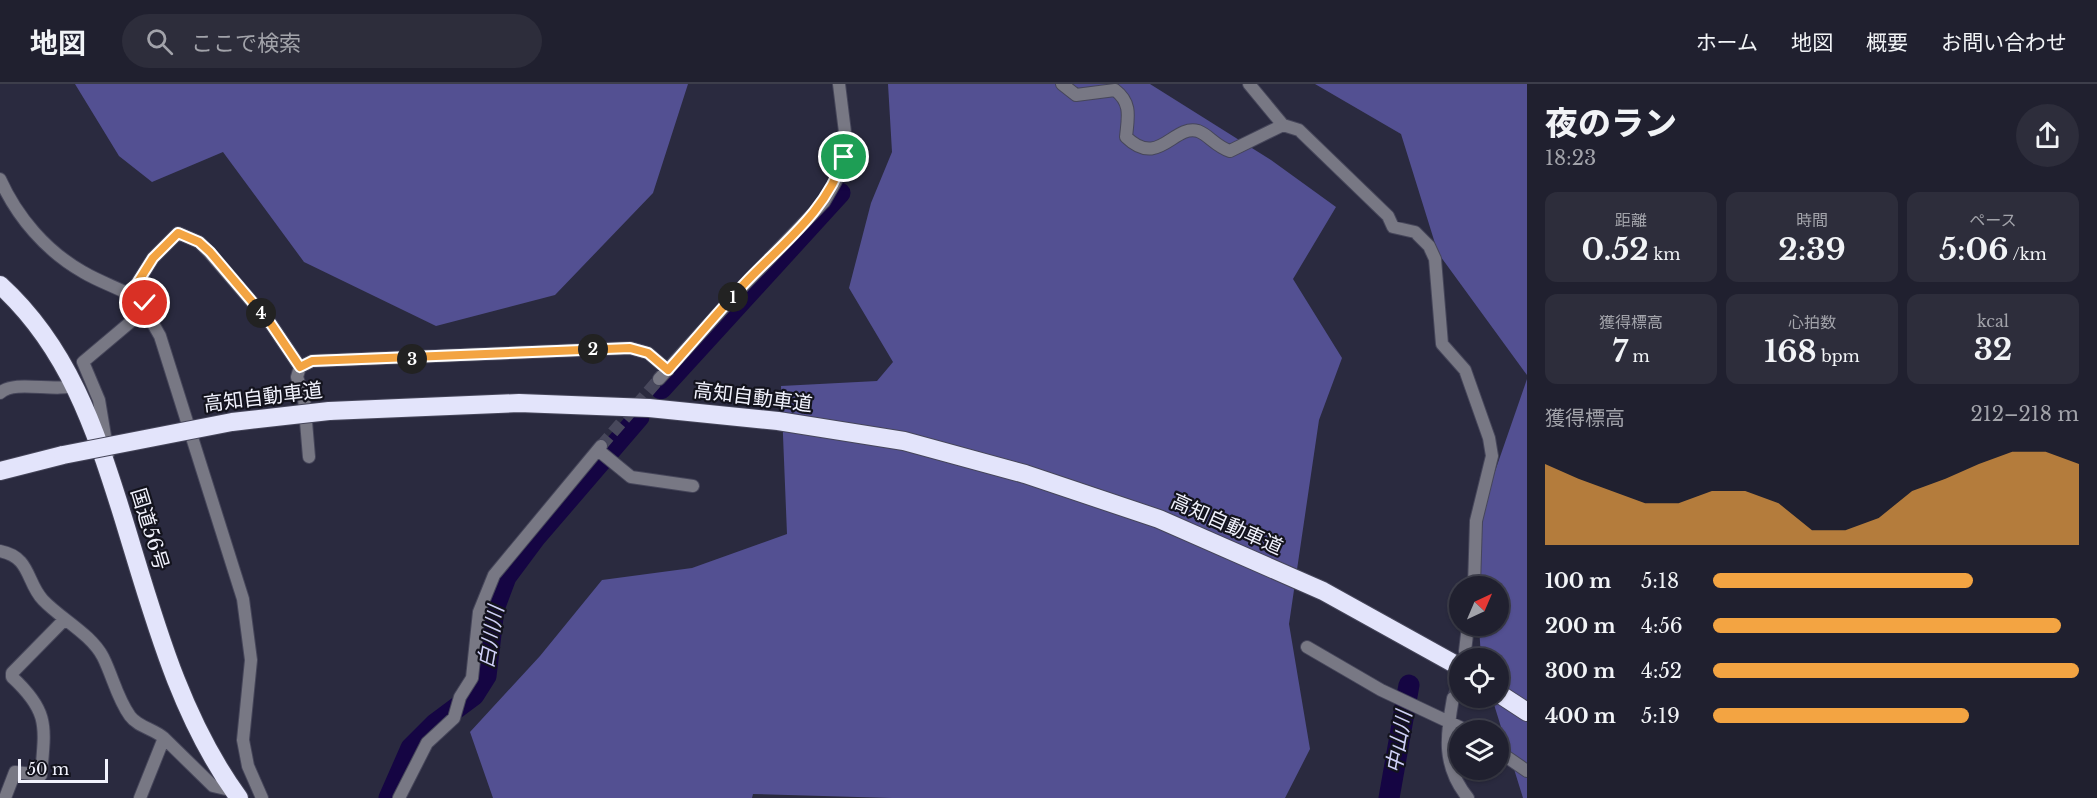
<!DOCTYPE html>
<html lang="ja">
<head>
<meta charset="utf-8">
<style>
  :root { --surface:#20202f; --page:#2d2d3b; --text:#f1f3f6; --muted:#a2a3aa; --line:#3d3e4b; --accent:#f3a442 }
  body { margin:0; font-family:"Libre Baskerville","Noto Sans JP",serif; background:var(--page); color:var(--text); height:100vh; display:flex; flex-direction:column; font-size:22px; white-space:nowrap }
  * { box-sizing:border-box; margin:0 }
  p { font-size:20px; color:var(--muted) }
  .icon { flex:none; width:33px; height:33px; fill:none; stroke:currentColor; stroke-width:2; stroke-linecap:round; stroke-linejoin:round }
  .map { position:relative; flex:1; overflow:hidden }
  .side { display:flex; flex-direction:column; background:var(--surface); width:570px }
  .side>* { flex:none }
  .needle { width:39px; rotate:44deg }
  .controls { position:absolute; left:1449px; top:492px; display:grid; gap:12px }
  .controls a { display:grid; place-items:center; width:60px; height:60px; border-radius:50%; background:var(--surface); box-shadow:0 2px 4px #0004,0 0 0 2px var(--line); font-size:30px }
  .scale { position:absolute; left:18px; bottom:15px; width:90px; box-sizing:border-box; padding-left:6px; border:3px solid #f1f2fd; border-top:0; font-size:16px; line-height:21px; white-space:nowrap; color:#f1f2fd; -webkit-text-stroke:4px #13131d; paint-order:stroke }
  .pin { position:absolute; display:grid; place-items:center; width:51px; height:51px; color:#fff; margin:-26px; border:3px solid #fff; border-radius:50%; box-shadow:0 2px 6px #0007 }
  .km { position:absolute; width:30px; height:30px; margin:-15px; border-radius:50%; background:#222; color:#fff; font-size:16px; line-height:30px; text-align:center }
  .round { display:grid; place-items:center; flex:none; width:63px; height:63px; border-radius:32px; background:var(--page) }
  .head { display:flex; align-items:center; justify-content:space-between; height:102px; padding:0 18px }
  h1 { font-size:33px; font-weight:800; line-height:45px }
  .metrics { display:grid; grid-template-columns:repeat(3,1fr); gap:9px; height:102px; padding:6px 18px }
  .metrics div { display:grid; align-content:center; border-radius:12px; background:var(--page); text-align:center }
  .metrics b { font-size:30px; font-weight:800 }
  .metrics small { font-size:16px; font-weight:400 }
  .metrics p { font-size:16px }
  .chart { height:168px; padding:12px 18px }
  .chart p { display:flex; justify-content:space-between }
  .chart svg { width:100%; height:108px; margin-top:6px; fill:var(--accent); opacity:.7 }
  ul { padding:0 18px; list-style:none; font-size:20px }
  li { display:grid; grid-template-columns:96px 72px 1fr; align-items:center; height:45px }
  li i { height:15px; border-radius:8px; background:var(--accent) }
  header { display:flex; align-items:center; gap:36px; box-sizing:border-box; height:84px; padding:0 30px; background:var(--surface); border-bottom:2px solid var(--line) }
  header strong { font-size:28px }
  nav { display:flex; gap:33px; margin-inline-start:auto; font-size:21px }
  .search { width:420px; height:54px; background:var(--page); display:flex; align-items:center; gap:15px; box-sizing:border-box; padding:0 21px; border-radius:33px; color:var(--muted); font-size:22px }
  main { display:flex; flex:1; min-height:0 }
  .map>svg:first-child { display:block }
  .forest { fill:#535092 }
  .lines { fill:none; stroke-linecap:round; stroke-linejoin:round }
  .river { stroke:#150543; stroke-width:21 }
  .street-tunnel { stroke:#48485c; stroke-width:12; stroke-dasharray:12 6; stroke-linecap:butt }
  .street-casing { stroke:#46465a; stroke-width:14 }
  .highway-casing { stroke:#46465a; stroke-width:20 }
  .street { stroke:#787884; stroke-width:12 }
  .highway { stroke:#e3e4fb; stroke-width:18 }
  .highway-bridge-casing { stroke:#46465a; stroke-width:20; stroke-linecap:butt }
  .highway-bridge { stroke:#e3e4fb; stroke-width:18 }
  .route-casing { stroke:#fff; stroke-width:12 }
  .route { stroke:#f3a442; stroke-width:8 }
  .labels { text-anchor:middle; dominant-baseline:central; stroke-width:4.5; stroke-linejoin:round; paint-order:stroke }
  .street-label { font-size:20px; fill:#f1f2fd; stroke:#13131d }
  .water-label { font-size:21px; font-style:italic; fill:#cfd0f7; stroke:#13131d }
</style>
</head>
<body>
<header>
<strong>地図</strong>
<div class="search"><svg class="icon" aria-label="search" viewBox="0 0 24 24"><circle cx="10" cy="10" r="6"/><path d="M15 15l6 6"/></svg>ここで検索</div>
<nav><a>ホーム</a><a>地図</a><a>概要</a><a>お問い合わせ</a></nav>
</header>
<main>
<div class="map">
<svg width="1527" height="714" viewBox="0 0 1527 714">
  <rect width="100%" height="100%" fill="#2a2a3f"/>
  <path class="forest" d="M75,0H688L653,109L555,211L436,242L304,178L223,68L152,98L119,72Z
    M888,0H1150L1271,76L1336,123L1293,195L1342,274L1319,336L1289,540L1310,665L1285,714H892L753,710L752,714H493L470,648L540,572L602,496L692,484L787,450L781,302L877,297L893,278L849,204L871,119L892,68Z
    M1315,0H1527V291L1438,169L1401,50Z
    M1527,295V714H1523L1492,614H1498V574H1481L1479,542H1498V502H1478L1475,445Z"/>
  <g class="lines">
    <path class="river" d="M661,305L840,109
      M389,714L411,664L435,640L474,611L486,592L494,525L506,493L535,454L639,333
      M1389,714L1409,601"/>
    <path class="street-tunnel" d="M601,362L659,295
      M1453,614L1460,589"/>
    <defs>
      <path id="street" d="M1062,0L1076,11L1115,6C1132,19 1128,33 1126,53C1159,85 1173,40 1198,47C1209,51 1215,62 1230,67L1283,41
        M1249,0L1283,41L1299,46L1388,132L1393,143L1415,148L1429,162L1435,175L1442,260L1465,286L1489,354L1492,372L1476,437L1474,502
        M0,95C17,133 46,167 83,188C103,200 126,206 145,219L140,230L83,278L99,316L108,370
        M131,209L153,174L178,149L199,158L209,168L271,240L300,283
        M140,230L152,238L160,252L243,515L251,576L243,656L248,682L262,714
        M659,295L744,201L824,118L836,97L846,56L839,0
        M0,309C15,295 55,309 76,301
        M598,366L631,393L693,402
        M309,373L304,314L297,293L300,283L312,277L630,264L648,269L668,286
        M0,467C31,473 26,498 43,516C61,535 91,550 103,573C113,593 117,614 130,632C138,643 154,645 164,654
        M1307,563L1381,606L1466,646
        M1465,567L1468,542
        M1453,614C1446,652 1442,682 1468,714
        M1498,667L1527,687
        M5,714L15,688L41,691C45,643 50,628 12,593V589L64,536
        M140,714L164,654L213,702L234,707
        M399,714L427,659L454,634L460,613L472,594L479,528L494,491L601,362"/>
      <path id="highway" d="M0,201C68,263 95,344 122,430C152,527 178,631 239,714
        M329,327L519,319L649,324L778,337L904,357L1025,390L1159,435L1323,507L1460,583
        M0,387L63,371
        M1498,609L1527,628"/>
    </defs>
    <use href="#street" class="street-casing"/>
    <use href="#highway" class="highway-casing"/>
    <use href="#street" class="street"/>
    <use href="#highway" class="highway"/>
    <defs>
      <path id="highway-bridge" d="M63,371L232,338L329,327"/>
    </defs>
    <use href="#highway-bridge" class="highway-bridge-casing"/>
    <use href="#highway-bridge" class="highway-bridge"/>
  </g>
  <g class="lines">
    <defs>
      <path id="route" d="M145,219L131,209L153,174L178,149L199,158L210,168L271,240L300,283L312,277L630,264L648,269L668,286C694,257 719,227 745,199C783,159 827,127 844,73"/>
    </defs>
    <use href="#route" class="route-casing"/>
    <use href="#route" class="route"/>
  </g>
  <g class="labels">
    <g class="street-label">
      <text transform="translate(263 313) rotate(-7)">高知自動車道</text>
      <text transform="translate(753 313) rotate(7)">高知自動車道</text>
      <text transform="translate(1227 440) rotate(24)">高知自動車道</text>
      <text transform="translate(150 445) rotate(73)">国道56号</text>
    </g>
    <g class="water-label">
      <text transform="translate(491 553) rotate(-80)">白川川</text>
      <text transform="translate(1399 658) rotate(-80)">中山川</text>
    </g>
  </g>
</svg>
<div class="controls">
<a><svg class="needle" viewBox="-14 -14 28 28"><path d="M0-13l5 13h-10z" fill="#e53935"/><path d="M0 13l5-13h-10z" fill="#a2a3aa"/></svg></a>
<a><svg class="icon" aria-label="locate" viewBox="0 0 24 24"><circle cx="12" cy="12" r="6"/><path d="M12 2v4M12 18v4M2 12h4M18 12h4"/></svg></a>
<a><svg class="icon" aria-label="layers" viewBox="0 0 24 24"><path d="M12 4l9 5-9 5-9-5zM3 14l9 5 9-5"/></svg></a>
</div>
<div class="scale">50 m</div>
<div class="pin" style="left:844px;top:73px;background:#1e9e55"><svg class="icon" aria-label="arrive" viewBox="0 0 24 24"><path d="M6 21V4h12l-3 4 3 4H6"/></svg></div>
<div class="pin" style="left:145px;top:219px;background:#d93025"><svg class="icon" aria-label="check" viewBox="0 0 24 24"><path d="M5 12l5 5 9-10"/></svg></div>
<b class="km" style="left:733px;top:213px">1</b>
<b class="km" style="left:593px;top:265px">2</b>
<b class="km" style="left:412px;top:275px">3</b>
<b class="km" style="left:261px;top:229px">4</b>
</div>
<section class="side">
<div class="head"><div><h1>夜のラン</h1><p>18:23</p></div><a class="round"><svg class="icon" aria-label="share" viewBox="0 0 24 24"><path d="M12 15V3M7 8l5-5 5 5M5 13v7h14v-7"/></svg></a></div>
<div class="metrics">
<div><p>距離</p><b>0.52<small> km</small></b></div>
<div><p>時間</p><b>2:39</b></div>
<div><p>ペース</p><b>5:06<small> /km</small></b></div>
</div>
<div class="metrics">
<div><p>獲得標高</p><b>7<small> m</small></b></div>
<div><p>心拍数</p><b>168<small> bpm</small></b></div>
<div><p>kcal</p><b>32</b></div>
</div>
<div class="chart"><p><span>獲得標高</span>212–218 m</p>
<svg viewBox="0 0 160 44" preserveAspectRatio="none"><path d="M0 44V11L10 17L20 22L30 27L40 27L50 22L60 22L70 27L80 38L90 38L100 33L110 22L120 17L130 11L140 6L150 6L160 11V44z"/></svg>
</div>
<ul>
<li><b>100 m</b>5:18<i style="width:71%"></i></li>
<li><b>200 m</b>4:56<i style="width:95%"></i></li>
<li><b>300 m</b>4:52<i style="width:100%"></i></li>
<li><b>400 m</b>5:19<i style="width:70%"></i></li>
</ul>
</section>
</main>
</body>
</html>
